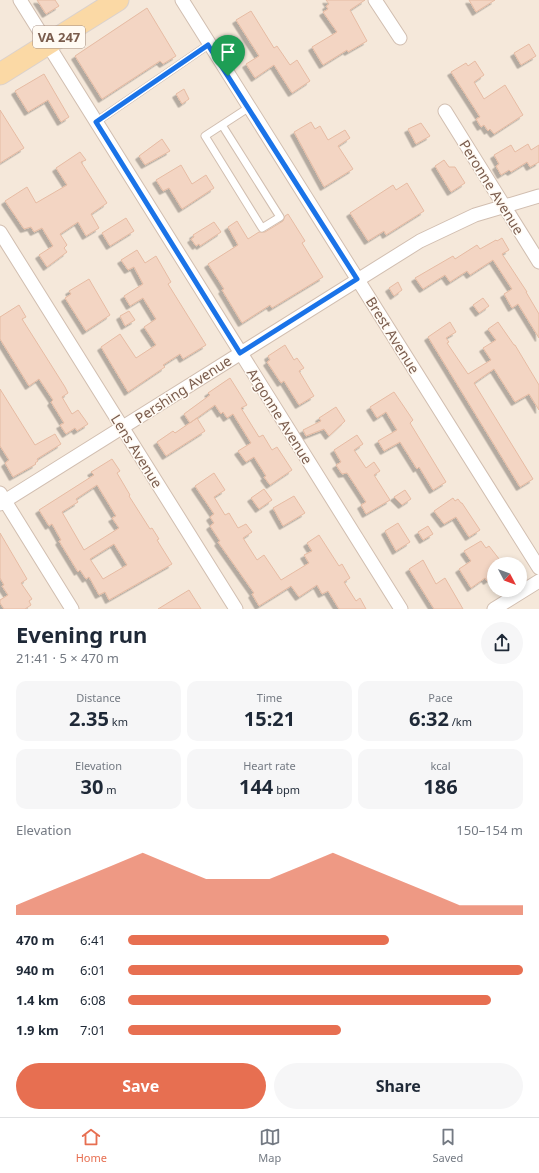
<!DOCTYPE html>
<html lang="en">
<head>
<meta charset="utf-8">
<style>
  :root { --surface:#fff; --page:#f6f6f7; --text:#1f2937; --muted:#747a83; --line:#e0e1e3; --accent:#e76f51 }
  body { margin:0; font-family:"Noto Sans",sans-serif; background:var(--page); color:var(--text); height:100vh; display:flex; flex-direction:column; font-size:15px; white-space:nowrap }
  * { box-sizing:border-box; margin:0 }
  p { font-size:13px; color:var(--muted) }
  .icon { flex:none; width:22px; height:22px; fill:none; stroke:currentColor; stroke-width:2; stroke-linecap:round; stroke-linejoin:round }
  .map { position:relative; height:609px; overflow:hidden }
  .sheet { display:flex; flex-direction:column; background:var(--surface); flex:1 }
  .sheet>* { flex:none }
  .needle { width:26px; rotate:131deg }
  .tools { position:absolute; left:487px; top:557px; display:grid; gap:8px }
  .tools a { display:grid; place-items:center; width:40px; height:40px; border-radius:50%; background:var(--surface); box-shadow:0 2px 6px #0003; font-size:20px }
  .pin { position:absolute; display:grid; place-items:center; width:34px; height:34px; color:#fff; margin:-41px -17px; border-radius:50% 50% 50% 0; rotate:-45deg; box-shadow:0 0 4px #0007 }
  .pin .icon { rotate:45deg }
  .round { display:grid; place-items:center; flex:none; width:42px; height:42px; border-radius:21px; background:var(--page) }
  .headline { display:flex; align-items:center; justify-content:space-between; height:68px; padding:0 16px }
  h1 { font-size:22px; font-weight:700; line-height:30px }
  .stats { display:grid; grid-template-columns:repeat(3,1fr); gap:6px; height:68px; padding:4px 16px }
  .stats div { display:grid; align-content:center; border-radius:10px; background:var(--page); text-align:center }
  .stats b { font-size:20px; font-weight:700 }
  .stats small { font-size:11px; font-weight:400 }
  .stats p { font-size:11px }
  .chart { height:112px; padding:8px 16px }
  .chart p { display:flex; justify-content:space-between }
  .chart svg { width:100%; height:72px; margin-top:4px; fill:var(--accent); opacity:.7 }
  .primary-button { display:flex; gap:8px; margin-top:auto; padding:8px 16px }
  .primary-button a { flex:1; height:46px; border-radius:24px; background:var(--accent); color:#fff; font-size:16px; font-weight:700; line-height:46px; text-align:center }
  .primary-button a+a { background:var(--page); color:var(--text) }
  ul { padding:0 16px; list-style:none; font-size:13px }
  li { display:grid; grid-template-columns:64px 48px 1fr; align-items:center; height:30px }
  li i { height:10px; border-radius:5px; background:var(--accent) }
  .dock { display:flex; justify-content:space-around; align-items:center; height:56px; border-top:1px solid var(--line); background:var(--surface); font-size:11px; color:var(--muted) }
  .dock a { display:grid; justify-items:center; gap:2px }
  .dock .on { color:var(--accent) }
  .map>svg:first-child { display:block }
  .residential { fill:#f5e8da; fill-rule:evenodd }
  .building { fill:#f3d5c3; stroke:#e6bba3; fill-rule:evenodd; filter:url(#shadow) }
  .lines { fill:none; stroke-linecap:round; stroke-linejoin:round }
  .lane-casing { stroke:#d1beb0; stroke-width:9 }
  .street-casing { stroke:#d1beb0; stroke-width:15 }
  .primary-casing { stroke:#dad1cd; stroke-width:23 }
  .lane { stroke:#fff; stroke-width:7 }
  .street { stroke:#fff; stroke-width:13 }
  .primary { stroke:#fbd9a5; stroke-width:21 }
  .route-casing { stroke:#fff; stroke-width:8 }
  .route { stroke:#1a73e8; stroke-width:5 }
  .labels { text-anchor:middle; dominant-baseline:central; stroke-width:3; stroke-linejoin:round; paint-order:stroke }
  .shield { fill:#fffaf3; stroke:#a28b7f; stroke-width:1 }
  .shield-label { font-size:13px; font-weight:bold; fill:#7a5c4d }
  .street-label { font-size:14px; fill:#7a5c4d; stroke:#fffaf3 }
</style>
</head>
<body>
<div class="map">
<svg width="539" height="609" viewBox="0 0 539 609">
  <defs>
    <filter id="shadow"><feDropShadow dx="-3.5" dy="3.5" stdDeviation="0" flood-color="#0004"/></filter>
  </defs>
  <rect width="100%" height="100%" fill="#fdf6ec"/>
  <path class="residential" d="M0,0H539V609H0ZM494,564H520V590H494Z"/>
  <path class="building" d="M37,0H55L59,6L46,14Z
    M326,0H365L350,10L367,41L348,52L347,50L323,65L312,47L337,32L323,12L328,9L326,6L329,4Z
    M469,0H495L476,12Z
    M147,8L176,56L163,64L160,61L102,99L75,56Z
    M251,11L274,48L277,46L290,65L297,60L310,81L292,93L274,65L255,78L246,64L259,56L236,20Z
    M529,44L536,56L521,65L514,53Z
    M475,61L484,75L474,82L484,99L505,85L523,115L494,134L490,129L488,131L484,125L481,127L476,119L480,117L451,72L466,63L468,66Z
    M44,74L69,117L61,122L48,100L28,112L15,91Z
    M184,89L189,99L182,104L176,94Z
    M0,110L24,148L0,163Z
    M311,122L315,129L320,126L328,140L345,130L350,138L338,146L353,169L324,187L294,132Z
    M421,123L430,136L416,144L408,129Z
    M162,139L170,151L145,165L139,156Z
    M528,144L531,150L539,145V162L530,167L527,162L511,172L509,170L501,175L496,166L499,164L494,155L511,145L515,152Z
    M80,152L86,160L81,162L107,203L91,214L99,228L86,236L78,222L60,234L67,245L64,248L67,252L47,267L39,255L53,246L42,228L34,232L31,227L24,229L5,201L27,187L36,203L67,185L56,168Z
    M444,160L449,167H455L465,183L451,192L435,166Z
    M181,165L192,184L206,175L214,188L182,209L169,188L163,191L156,180Z
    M407,183L424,211L386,235L384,231L368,241L350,213L393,185L396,190Z
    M288,214L305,241L302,243L323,277L272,308L270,305L242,323L222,290L224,289L208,264L238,245L228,227L237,221L248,239L259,232H265L283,221L285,216Z
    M126,218L134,231L110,246L102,233Z
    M214,222L221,232L200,246L199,244L196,246L191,239L194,237L193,235Z
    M502,238L509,250L502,254L527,292H526L539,314V338L518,304L512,308L504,294L512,289L493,260L470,275L467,271L450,282L445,275L423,289L415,278L453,256L455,259L477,245L480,249L496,240L497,241Z
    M137,250L145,263L156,256L171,282L168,284L206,345L183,359L180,354L163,365L165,367L128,392L101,347L120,334L136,358L156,345L144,327L156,319L143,298L130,306L124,296L143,284L134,267L128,270L121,260Z
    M89,279L110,315L86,331L65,298L71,294L69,291Z
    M398,282L402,290L394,296L389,288Z
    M483,298L489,306L479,313L473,305Z
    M19,305L26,317L22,319L65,387L68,393L62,397L72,414L78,410L88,424L77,431L75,428L66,434L60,425L64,423L51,402L53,400L39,379L29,386L0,339V317Z
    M129,311L135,320L125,326L120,316Z
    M450,322L456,332L446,338L449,342L447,343L468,374L491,360L483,348L496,340L488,329L498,322L514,345H515L539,385V410L529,394L515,402L494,369L474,383L533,479L520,487L428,337Z
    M285,345L294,360L297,358L304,368L299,371L314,396L299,405L284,381L281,383L267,362L270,360L268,356Z
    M230,378L247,405L241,408L259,437L263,435L272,450L277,447L292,470L270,485L264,477L266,476L254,457L246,462L238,451L251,443L233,414L227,418L223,412L221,414L215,405L190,423L184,414L210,395L208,393Z
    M0,389L35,445L55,434L61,444L37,459L38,461L35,463L36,464L13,477L5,463L9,460L0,446Z
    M394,392L413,420L410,423L446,482L433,490L419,467L417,469L400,442L384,451L378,441L397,430L386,412L377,418L370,407Z
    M336,407L345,421L329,436L324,429L306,436L303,430L321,421L319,418Z
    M197,418L205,431L166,456L157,442L173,431L175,433Z
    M357,435L363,444L354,450L366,468L374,462L380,471L374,475L390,500L366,514L361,505L366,502L347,473L342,474L336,465L341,462L334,450Z
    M112,459L120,471L117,473L130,495L129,496L150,529L152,528L159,539L157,540L172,564L109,600L105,592L99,595L89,577L86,579L80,570L78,572L59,541L61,540L52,524L49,526L39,510L94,475L91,472ZM97,485L116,516L112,518L119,528L84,550L62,512L78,502L76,499ZM114,544L127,565L103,579L90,559Z
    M214,473L225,490L214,497L225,515L229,513L238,528L246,524L252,532L243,538L257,560L264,555L281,580L309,563L304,555L312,551L307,543L319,535L339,566L342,564L350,578L344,582L356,601L360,598L366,609H339L328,591L322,594L317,585L299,597L291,586L259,606L252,594L254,593L218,542L220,541L210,526L214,523L210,517L214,514L195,486Z
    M264,489L272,500L259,509L251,498Z
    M405,490L411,499L402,505L394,497Z
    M294,496L305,513L283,526L273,508Z
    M453,498L455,501L458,499L461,503H462L480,530L469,537L456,517L444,524L434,511Z
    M398,523L410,542L396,551L385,531Z
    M428,526L433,534L423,540L418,532Z
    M0,533L27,579L21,583L32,599L29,601L31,605L25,609H4L0,603V600L8,595L2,586L4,585L0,578Z
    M481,541L486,548L489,546L503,564H494V576L487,581L485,578L471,588L459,569L471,561L464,551Z
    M423,560L436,584L445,578L463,609H434L409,569Z
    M189,590L201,609H158Z"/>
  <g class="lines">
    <defs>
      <path id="lane" d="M96,122L208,45
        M222,125L280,217L262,228L205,136L248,108"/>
      <path id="street" d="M20,0L401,609
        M182,0L539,568
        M375,0L400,38
        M445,111L539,262
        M0,232L236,609
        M0,493L72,609
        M0,504L420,241L475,215L539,196
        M494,609L539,581"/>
      <path id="primary" d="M0,74L118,0"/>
    </defs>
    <use href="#lane" class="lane-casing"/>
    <use href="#street" class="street-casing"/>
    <use href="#primary" class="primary-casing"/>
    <use href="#lane" class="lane"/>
    <use href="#street" class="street"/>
    <use href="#primary" class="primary"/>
  </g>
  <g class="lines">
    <defs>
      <path id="route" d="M208,45L357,279L240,353L96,122Z"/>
    </defs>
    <use href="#route" class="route-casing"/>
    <use href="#route" class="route"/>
  </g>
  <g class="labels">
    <rect class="shield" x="33" y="26" width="52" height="22" rx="3"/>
    <g class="shield-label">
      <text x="59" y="37">VA 247</text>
    </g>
    <g class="street-label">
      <text transform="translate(492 187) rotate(58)">Peronne Avenue</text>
      <text transform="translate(393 335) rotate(58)">Brest Avenue</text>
      <text transform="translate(183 389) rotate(-33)">Pershing Avenue</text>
      <text transform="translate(280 416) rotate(58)">Argonne Avenue</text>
      <text transform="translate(137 451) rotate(58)">Lens Avenue</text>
    </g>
  </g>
</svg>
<div class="tools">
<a><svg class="needle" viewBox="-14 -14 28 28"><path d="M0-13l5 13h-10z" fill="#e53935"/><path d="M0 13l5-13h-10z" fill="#747a83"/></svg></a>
</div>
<div class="pin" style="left:228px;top:76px;background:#1e9e55"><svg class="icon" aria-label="arrive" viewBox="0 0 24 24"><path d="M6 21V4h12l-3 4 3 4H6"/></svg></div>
</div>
<section class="sheet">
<div class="headline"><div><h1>Evening run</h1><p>21:41 · 5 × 470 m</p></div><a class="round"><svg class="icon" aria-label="share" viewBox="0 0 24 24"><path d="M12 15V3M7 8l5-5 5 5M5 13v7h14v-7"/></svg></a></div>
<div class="stats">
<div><p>Distance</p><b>2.35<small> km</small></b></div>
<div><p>Time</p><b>15:21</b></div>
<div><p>Pace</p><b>6:32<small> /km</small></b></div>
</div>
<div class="stats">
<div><p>Elevation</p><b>30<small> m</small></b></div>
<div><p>Heart rate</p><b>144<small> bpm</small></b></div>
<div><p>kcal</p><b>186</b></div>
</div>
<div class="chart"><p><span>Elevation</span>150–154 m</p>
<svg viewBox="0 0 160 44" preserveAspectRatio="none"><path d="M0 44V38L10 30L20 22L30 14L40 6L50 14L60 22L70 22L80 22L90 14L100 6L110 14L120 22L130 30L140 38L150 38L160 38V44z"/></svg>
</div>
<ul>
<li><b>470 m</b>6:41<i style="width:66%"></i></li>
<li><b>940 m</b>6:01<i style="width:100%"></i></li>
<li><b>1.4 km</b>6:08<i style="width:92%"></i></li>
<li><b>1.9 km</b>7:01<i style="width:54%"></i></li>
</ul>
<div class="primary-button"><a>Save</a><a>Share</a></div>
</section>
<nav class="dock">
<a class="on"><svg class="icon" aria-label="home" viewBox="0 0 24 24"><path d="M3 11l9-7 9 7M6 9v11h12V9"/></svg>Home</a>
<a><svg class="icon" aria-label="map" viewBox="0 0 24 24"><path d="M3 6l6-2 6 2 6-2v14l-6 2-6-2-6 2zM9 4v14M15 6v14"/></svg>Map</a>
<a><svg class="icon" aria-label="saved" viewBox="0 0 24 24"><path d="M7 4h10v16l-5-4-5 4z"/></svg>Saved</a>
</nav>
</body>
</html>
